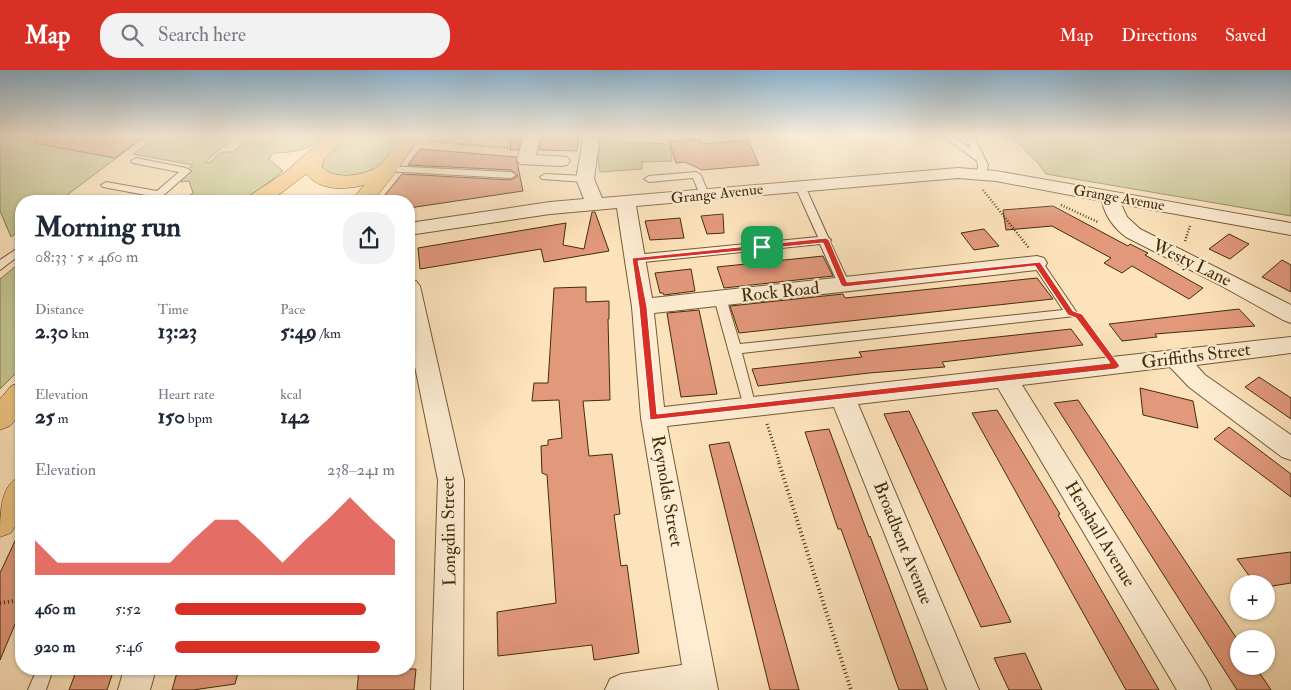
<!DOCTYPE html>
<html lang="en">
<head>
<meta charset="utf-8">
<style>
  :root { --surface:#fff; --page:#f2f2f3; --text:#1f2937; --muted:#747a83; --accent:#d93025 }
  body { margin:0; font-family:"IM FELL Double Pica",serif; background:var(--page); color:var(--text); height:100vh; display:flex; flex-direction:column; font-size:19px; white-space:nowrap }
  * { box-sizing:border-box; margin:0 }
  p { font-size:16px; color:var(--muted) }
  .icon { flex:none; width:28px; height:28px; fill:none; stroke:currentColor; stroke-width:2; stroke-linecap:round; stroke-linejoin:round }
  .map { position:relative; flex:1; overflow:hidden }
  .details { position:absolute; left:15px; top:125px; width:400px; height:480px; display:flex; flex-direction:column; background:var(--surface); border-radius:20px; box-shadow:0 1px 4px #0004 }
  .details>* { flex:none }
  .controls { position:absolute; left:1230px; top:505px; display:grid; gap:10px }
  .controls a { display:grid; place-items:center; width:45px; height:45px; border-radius:50%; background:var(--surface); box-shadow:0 1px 4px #0004; font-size:25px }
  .pin { position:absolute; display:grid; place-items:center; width:42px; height:42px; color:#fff; margin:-21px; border-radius:10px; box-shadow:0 2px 8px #0006 }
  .round { display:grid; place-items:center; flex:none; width:52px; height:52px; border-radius:20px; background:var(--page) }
  .head { display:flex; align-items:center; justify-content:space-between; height:85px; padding:0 20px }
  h1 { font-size:28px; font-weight:700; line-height:38px }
  .stats { display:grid; grid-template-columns:repeat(3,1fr); gap:8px; height:85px; padding:5px 20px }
  .stats div { display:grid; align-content:center }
  .stats b { font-size:21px; font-weight:700 }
  .stats small { font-size:14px; font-weight:400 }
  .stats p { font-size:14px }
  .chart { height:140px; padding:10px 20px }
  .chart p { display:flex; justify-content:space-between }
  .chart svg { width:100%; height:90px; margin-top:5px; fill:var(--accent); opacity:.7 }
  ul { padding:0 20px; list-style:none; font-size:16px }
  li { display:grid; grid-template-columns:80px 60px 1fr; align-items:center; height:38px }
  li i { height:12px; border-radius:6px; background:var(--accent) }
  header { display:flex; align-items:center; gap:30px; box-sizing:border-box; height:70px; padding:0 25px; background:var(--accent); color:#fff }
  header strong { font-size:24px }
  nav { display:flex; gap:28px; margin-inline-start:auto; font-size:18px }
  .search { width:350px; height:45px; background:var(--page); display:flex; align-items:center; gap:12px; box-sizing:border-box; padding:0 18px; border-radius:20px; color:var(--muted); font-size:19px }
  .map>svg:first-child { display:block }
  .green { fill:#c2c38e; stroke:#82784c }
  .building { fill:#e2987b; stroke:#432d0b }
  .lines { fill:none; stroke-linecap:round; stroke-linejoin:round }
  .service-casing { stroke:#725a37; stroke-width:2 }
  .minor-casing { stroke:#725a37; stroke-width:2 }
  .trunk-casing { stroke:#432d0b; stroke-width:1 }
  .path-far2 { stroke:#432d0b; stroke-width:2.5; stroke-dasharray:1 2; stroke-linecap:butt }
  .path-far1 { stroke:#432d0b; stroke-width:3; stroke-dasharray:1 2.5; stroke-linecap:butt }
  .path { stroke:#432d0b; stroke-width:4; stroke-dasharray:1 3; stroke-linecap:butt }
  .service { fill:#feedd3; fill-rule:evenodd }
  .minor { fill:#feedd3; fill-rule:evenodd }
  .trunk { fill:#eec27e; fill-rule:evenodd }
  .route { fill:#d93025; stroke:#fff; fill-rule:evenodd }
  .labels { text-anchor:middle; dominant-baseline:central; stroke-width:4.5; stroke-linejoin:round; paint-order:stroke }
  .far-street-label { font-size:15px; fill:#432d0b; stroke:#feedd3 }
  .street-label { font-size:18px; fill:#432d0b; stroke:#feedd3 }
</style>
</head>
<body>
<header>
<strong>Map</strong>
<div class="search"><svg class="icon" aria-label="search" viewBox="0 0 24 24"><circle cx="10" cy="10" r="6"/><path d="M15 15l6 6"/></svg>Search here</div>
<nav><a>Map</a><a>Directions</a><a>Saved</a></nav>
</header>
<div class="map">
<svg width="1291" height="620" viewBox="0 0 1291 620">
  <rect width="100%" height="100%" fill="#fde3bb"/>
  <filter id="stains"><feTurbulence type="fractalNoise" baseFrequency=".004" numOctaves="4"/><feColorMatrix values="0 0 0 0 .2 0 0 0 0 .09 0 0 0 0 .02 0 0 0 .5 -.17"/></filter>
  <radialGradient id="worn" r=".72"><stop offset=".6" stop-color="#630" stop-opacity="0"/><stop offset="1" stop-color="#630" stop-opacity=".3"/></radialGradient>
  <path class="green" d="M0,65H147L59,131H21V159L11,167L0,141Z
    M158,65H237L205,92L209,93L221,82H233L253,65H323C310,82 293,82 273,83L269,89L283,101L245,131H181L193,123L189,111L181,112V104L193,95L133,84Z
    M340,65H411L388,99L338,111L312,93Z
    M1010,65H1291V146L1046,104L1038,93Z
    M600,71L670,74L672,91L642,92V99L600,102L598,88Z
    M21,192V298L0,319V209Z"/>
  <path class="building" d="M35,65H147L115,88L34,73Z
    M510,65H522L518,80H510Z
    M542,65H579L577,81L539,80Z
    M699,69L701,74L748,70L759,95L702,100L685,92L676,93L669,71Z
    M420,79L516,87L523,121L409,138V131H380L402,104L511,110L518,106L511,100L408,95Z
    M1053,136L1128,176L1130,174L1148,183L1145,185L1203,218L1189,229L1132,196L1122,203L1104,193L1111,188L1052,156L1006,160L1003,140Z
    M592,142H595L609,181L544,192L541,179L420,199L418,178L566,153L563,175L584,179Z
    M723,144L724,163L707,164L701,146Z
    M680,148L684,168L650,170L645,151Z
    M984,159L999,176L974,180L961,163Z
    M1229,164L1249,174L1230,189L1209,179Z
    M823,186L833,206L724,218L717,197Z
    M1282,190L1291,195V222L1262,207Z
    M691,199L695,221L664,225L663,223H660L655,203Z
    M1037,208L1053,229L739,263L730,236L843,224L845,228Z
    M586,217V232L609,231V249H608L610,330L583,331L589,386L612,384L620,444L614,445L621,496L627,495L639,583L594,590L592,575L498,586L497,542L556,533L547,405L542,403L541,376L548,375V370L562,368L559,330L532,331L534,313H548L554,218Z
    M1239,239L1255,256L1155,264L1157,267L1122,271L1109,254Z
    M699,240L717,324L681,327L667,243Z
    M1071,259L1083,275L942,292L945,297L869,303L758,316L752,299L862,287L859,282Z
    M1259,307L1291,328V349L1245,317Z
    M1140,318L1193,331L1198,358L1143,345Z
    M1078,330L1239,572V596H1255L1271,620H1237L1054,333Z
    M997,340L1060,444L1058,445L1159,620H1126L972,343Z
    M909,341L964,455L1011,552L981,557L884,344Z
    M1229,357L1291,404V427L1214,369Z
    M829,359L869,467L870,466L928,620H899L841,459H838L805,362Z
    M729,372L751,448L799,620H770L709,375Z
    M21,458V540L0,590V503Z
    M1291,482V513L1266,517V514H1255L1237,489Z
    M1025,583L1042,620H1009L994,588Z
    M77,599H114L107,620H69Z
    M178,599H239L235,614L193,620H172Z
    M359,599H416L414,620H357Z"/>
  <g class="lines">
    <defs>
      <path id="service" d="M942,65H952L971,79L965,65H973L988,95L985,107H979L977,105L978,95L977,91Z
        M136,88L186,98L191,101L157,131H146L151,126L103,117L101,115L106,112L157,121L179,102L133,93L131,91Z
        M388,96L511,102L516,105L511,108L385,101L383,99Z
        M696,102L701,105L709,125L707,127H701L693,108L649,112L644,109L649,106Z
        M545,104L585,106L590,109L585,112L542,109L540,107Z
        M800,113L805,116L828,167L831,170L830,172L850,215L848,218H840L820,174L634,193L629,189L634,185L818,167L795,116Z
        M21,176V184L0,200V190Z
        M1037,189L1041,190L1075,240L1077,243L1075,246L742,283L756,337L755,341H745L744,337L714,228L716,225H724L726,228L740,274L1063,240L1032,193Z
        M37,599H53L46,620H28Z"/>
      <path id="minor" d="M524,65H540L536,85L567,87L570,91L567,95L561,96L520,94L517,90Z
        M584,65H600L594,109L602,128L958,98L996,101L1291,153V165L1121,134L1127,147L1140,159L1291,235V253L1283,250L1218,214L1126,167C1114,158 1105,146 1102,131L996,111L958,108L636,136L652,228L1037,186L1044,188L1047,193L1044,198L1037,200L654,243L664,337L1291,267V283L1196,295L1205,305L1291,365V390L1282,387L1189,317L1170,297L1022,315L1206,609L1211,620H1177L998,318L858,334L979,620H947L834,337L667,356L718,620H605L610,609L621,604L682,595L641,348L632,237L617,138L550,144L409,165V153L550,132L584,129L576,109Z
        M409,209L416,211L420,216L464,410L463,620H431L438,410L409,267Z
        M124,599H156L150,620H118Z"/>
      <path id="trunk" d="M328,65H350L324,89L322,97C334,111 368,106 381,94C389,87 395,74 401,65H421L395,103L373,131H351L364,115C345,120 320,121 306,104L271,131H246L249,126L284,103Z
        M21,313V343L10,356L0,360V329L11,316Z
        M21,406V447L11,463L0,467C0,443 0,414 21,406Z"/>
    </defs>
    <use href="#service" class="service-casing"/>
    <use href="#minor" class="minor-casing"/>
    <use href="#trunk" class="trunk-casing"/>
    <path class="path-far2" d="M429,71L510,78
      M983,120L1029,178
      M1061,135L1098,152
      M1185,171L1190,156"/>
    <path class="path-far1" d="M1083,251L1103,278
      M767,354L780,394"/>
    <path class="path" d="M779,393L851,620
      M0,533L21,530"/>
    <use href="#service" class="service"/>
    <use href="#minor" class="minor"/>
    <use href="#trunk" class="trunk"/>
  </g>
  <linearGradient id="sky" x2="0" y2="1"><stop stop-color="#8cb7d6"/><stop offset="0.43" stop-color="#fef2e0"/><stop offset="1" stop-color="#fef2e0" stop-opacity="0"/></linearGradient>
  <rect width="1291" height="152" fill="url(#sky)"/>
  <path class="route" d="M826,168L829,170L847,212L1040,192L1073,241L1082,244L1120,296L1116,299L650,350L639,237L632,188ZM823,173L841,215L844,217L1035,196L1068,245L1076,248L1110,293L657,344L647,237L638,191Z"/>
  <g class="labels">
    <g class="far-street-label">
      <text transform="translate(717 124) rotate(-6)">Grange Avenue</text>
      <text transform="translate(1119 128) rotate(10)">Grange Avenue</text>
    </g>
    <g class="street-label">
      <text transform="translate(1192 193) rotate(26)">Westy Lane</text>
      <text transform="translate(780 222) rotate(-6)">Rock Road</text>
      <text transform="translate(1196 286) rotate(-7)">Griffiths Street</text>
      <text transform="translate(667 421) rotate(80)">Reynolds Street</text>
      <text transform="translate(449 461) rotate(-91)">Longdin Street</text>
      <text transform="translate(1100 464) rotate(59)">Henshall Avenue</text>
      <text transform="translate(903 473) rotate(68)">Broadbent Avenue</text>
    </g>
  </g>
  <rect width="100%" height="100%" filter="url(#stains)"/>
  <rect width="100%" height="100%" fill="url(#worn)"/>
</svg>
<div class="controls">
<a>+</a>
<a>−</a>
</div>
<div class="pin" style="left:762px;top:177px;background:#1e9e55"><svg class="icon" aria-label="arrive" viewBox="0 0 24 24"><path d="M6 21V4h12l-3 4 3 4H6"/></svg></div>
<section class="details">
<div class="head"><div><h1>Morning run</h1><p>08:33 · 5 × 460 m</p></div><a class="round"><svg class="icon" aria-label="share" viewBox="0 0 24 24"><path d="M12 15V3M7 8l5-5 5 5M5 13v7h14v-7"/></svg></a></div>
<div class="stats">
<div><p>Distance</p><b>2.30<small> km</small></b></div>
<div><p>Time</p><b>13:23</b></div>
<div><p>Pace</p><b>5:49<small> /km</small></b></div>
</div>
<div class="stats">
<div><p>Elevation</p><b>25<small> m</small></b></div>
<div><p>Heart rate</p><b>150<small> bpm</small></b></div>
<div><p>kcal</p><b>142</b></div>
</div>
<div class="chart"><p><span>Elevation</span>238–241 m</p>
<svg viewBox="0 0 160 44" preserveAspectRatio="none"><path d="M0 44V27L10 38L20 38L30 38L40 38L50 38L60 38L70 27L80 17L90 17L100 27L110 38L120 27L130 17L140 6L150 17L160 27V44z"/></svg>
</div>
<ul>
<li><b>460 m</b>5:52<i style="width:87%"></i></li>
<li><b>920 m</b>5:46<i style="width:93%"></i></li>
</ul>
</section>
</div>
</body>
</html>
